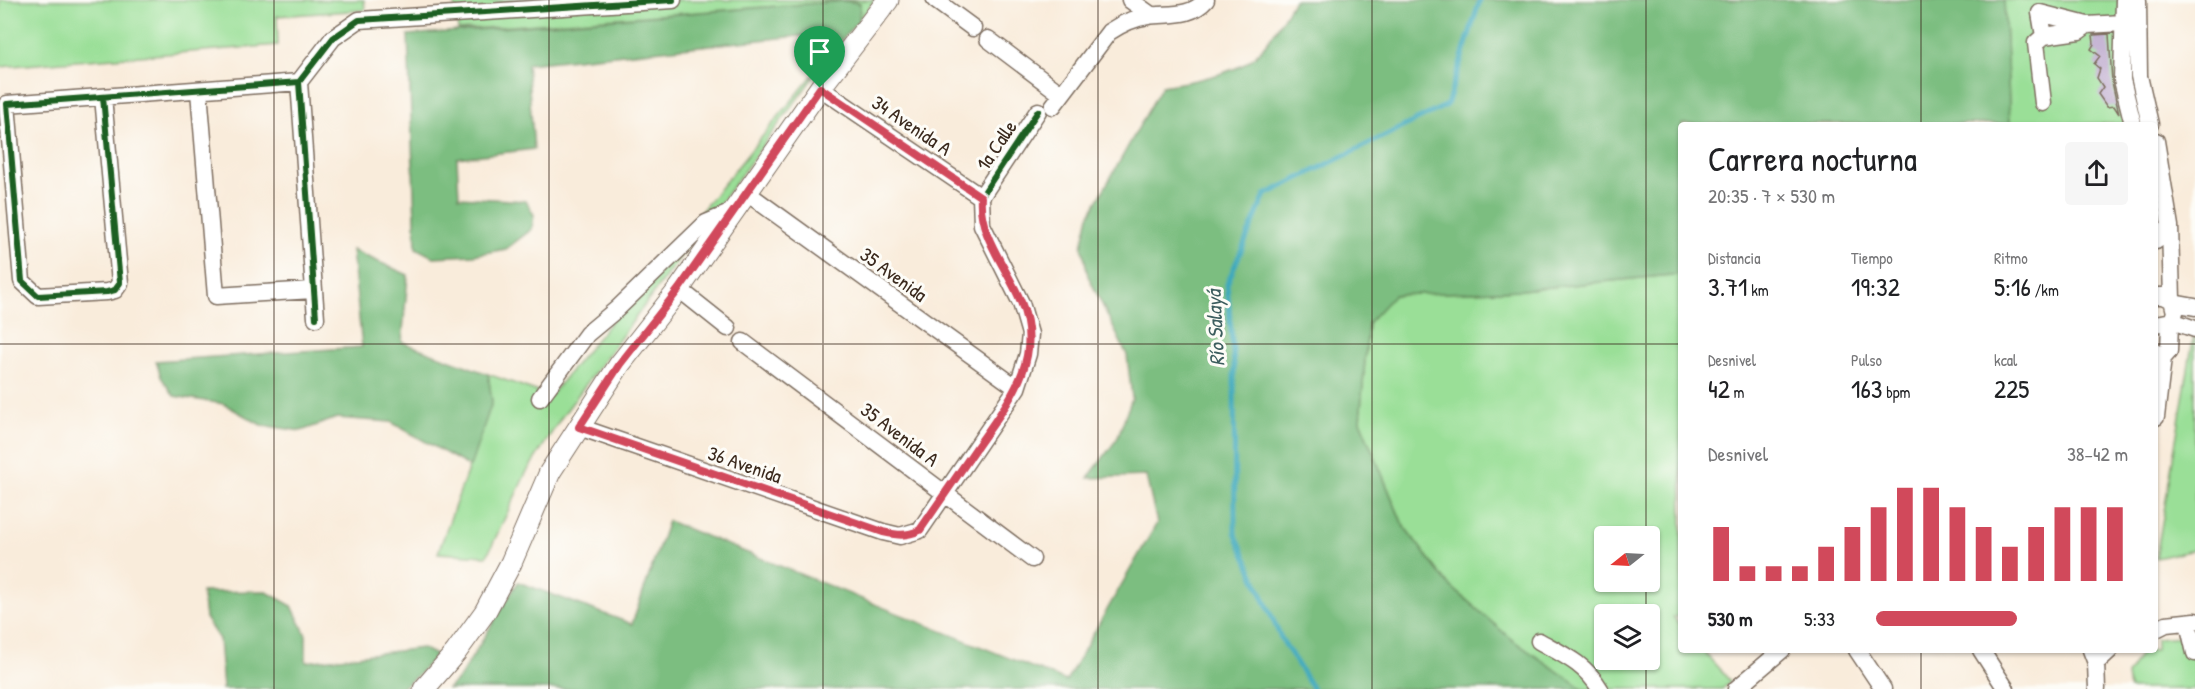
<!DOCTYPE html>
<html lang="es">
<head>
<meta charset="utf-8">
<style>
  :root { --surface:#fff; --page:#f6f6f6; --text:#202124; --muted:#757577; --accent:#d1495b }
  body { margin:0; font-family:"Patrick Hand",sans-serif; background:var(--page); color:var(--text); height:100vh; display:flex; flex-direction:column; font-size:22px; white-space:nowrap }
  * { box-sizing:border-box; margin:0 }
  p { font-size:20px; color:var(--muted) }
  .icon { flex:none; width:33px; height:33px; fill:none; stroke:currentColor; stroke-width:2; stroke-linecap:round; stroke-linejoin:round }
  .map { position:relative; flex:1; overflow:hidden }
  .details { position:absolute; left:1678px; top:122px; width:480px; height:531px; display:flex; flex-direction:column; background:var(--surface); border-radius:6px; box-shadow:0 2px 4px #0004 }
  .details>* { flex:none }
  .needle { width:39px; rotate:252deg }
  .controls { position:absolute; left:1594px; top:526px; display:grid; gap:12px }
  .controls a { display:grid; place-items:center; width:66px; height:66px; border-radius:6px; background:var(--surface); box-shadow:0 2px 4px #0004; font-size:30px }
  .pin { position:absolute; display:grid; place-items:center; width:51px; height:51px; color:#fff; margin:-62px -26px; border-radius:50% 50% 50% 0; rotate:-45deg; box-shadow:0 0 6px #0007 }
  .pin .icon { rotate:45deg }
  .round { display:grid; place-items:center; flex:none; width:63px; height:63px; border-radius:6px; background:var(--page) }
  .overview { display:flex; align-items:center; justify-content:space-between; height:102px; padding:0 30px }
  h1 { font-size:33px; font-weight:600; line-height:45px }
  .figures { display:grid; grid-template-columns:repeat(3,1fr); gap:9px; height:102px; padding:6px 30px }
  .figures div { display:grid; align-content:center }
  .figures b { font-size:26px; font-weight:600 }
  .figures small { font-size:16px; font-weight:400 }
  .figures p { font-size:16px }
  .chart { height:168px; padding:12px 30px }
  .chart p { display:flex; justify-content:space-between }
  .chart svg { width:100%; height:108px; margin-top:6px; stroke:var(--accent); stroke-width:6 }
  ul { padding:0 30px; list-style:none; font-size:20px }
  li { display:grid; grid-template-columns:96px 72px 1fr; align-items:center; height:45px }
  li i { height:15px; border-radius:8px; background:var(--accent) }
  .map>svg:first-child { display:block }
  .green { fill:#9adf97; stroke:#6a845a; stroke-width:1.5; fill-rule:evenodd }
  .forest { fill:#7bbe80; stroke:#5b744f; stroke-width:1.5 }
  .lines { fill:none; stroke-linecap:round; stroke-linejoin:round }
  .stream { stroke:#3ea9bd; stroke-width:5 }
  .building { fill:#b7a2ca }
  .minor-casing { stroke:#7e6e60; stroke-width:19 }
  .major-casing { stroke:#7e6e60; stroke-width:23 }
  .minor { stroke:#fff; stroke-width:16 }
  .major { stroke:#fff; stroke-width:21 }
  .cycleway-casing { stroke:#fdfcf7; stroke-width:10 }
  .cycleway { stroke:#1b5e20; stroke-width:6 }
  .route-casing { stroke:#fff; stroke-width:12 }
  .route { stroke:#d1495b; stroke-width:8 }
  .grid { fill:none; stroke:#3b2a1e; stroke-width:1.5; stroke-opacity:0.55 }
  .labels { text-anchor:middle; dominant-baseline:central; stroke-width:6; stroke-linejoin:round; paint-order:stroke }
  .street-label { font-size:20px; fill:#3b2a1e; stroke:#fdfcf7 }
  .water-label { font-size:21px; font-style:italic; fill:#3c5d5e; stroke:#fdfcf7 }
</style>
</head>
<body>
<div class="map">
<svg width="2195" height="689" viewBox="0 0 2195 689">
  <rect width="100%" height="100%" fill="#fdfcf7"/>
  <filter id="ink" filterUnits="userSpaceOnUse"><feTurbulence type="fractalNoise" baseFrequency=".0167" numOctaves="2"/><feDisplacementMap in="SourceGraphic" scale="12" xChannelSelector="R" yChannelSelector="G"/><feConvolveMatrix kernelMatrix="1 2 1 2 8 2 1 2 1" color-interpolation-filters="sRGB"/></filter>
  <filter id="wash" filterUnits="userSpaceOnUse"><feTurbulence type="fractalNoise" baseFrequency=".008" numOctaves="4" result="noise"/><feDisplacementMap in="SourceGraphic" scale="24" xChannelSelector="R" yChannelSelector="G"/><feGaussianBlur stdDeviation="1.35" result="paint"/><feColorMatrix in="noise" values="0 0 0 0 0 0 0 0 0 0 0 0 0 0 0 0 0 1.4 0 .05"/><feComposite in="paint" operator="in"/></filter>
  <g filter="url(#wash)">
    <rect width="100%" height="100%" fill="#f9ecdb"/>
    <path class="green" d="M0,0H364L365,10L277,16L278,45L0,67Z
      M454,0H875L859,20L860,3L844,1L458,30Z
      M2004,0H2119L2128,124H2010Z
      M838,44L561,418L526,473L487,556L438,553L492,402L488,374L550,396Z
      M1681,274L1682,616L1673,617L1681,626L1682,650H1702L1731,682L1722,689H1583L1511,639L1447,583L1403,525L1360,421L1368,323L1393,295L1521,290ZM1605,537H1650V582H1605ZM1605,615H1650V660H1605Z
      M2195,328V550L2156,558Z
      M2183,637L2195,660V689H2129L2127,675L2143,650H2156V639Z"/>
    <path class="forest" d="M1294,0H2004L2010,124H1682L1681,274L1521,290L1394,295L1368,323L1360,421L1403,525L1447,583L1511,639L1583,689H448L460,677L518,582L632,624L668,521L1066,681L1157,523L1146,476L1088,478L1117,439L1132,398L1127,355L1088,276L1082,246L1089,216L1162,86C1188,82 1218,77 1243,65C1264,54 1282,20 1294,0Z
      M844,1L860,3L859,20L838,44L799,36L527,64L534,149L457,158L459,197L526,201L534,215L532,229L506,249L473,255L433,257L416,248L408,35Z
      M352,250L408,275L402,342L488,374L492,402L470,467L391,422L337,418L301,431L261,425L224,404L174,396L161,377L156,361L362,347Z
      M265,591L292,606L306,635V662L422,648L436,655L419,674L400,689H221L223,688L219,639L205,618L202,592Z"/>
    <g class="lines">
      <path class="stream" d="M1313,689L1281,638L1235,533L1234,364L1227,284L1265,195L1447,105L1480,0"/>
    </g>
    <g id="blocks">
      <path class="building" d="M2109,34L2112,82L2119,114L2114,106L2107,107L2098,94L2103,87L2097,78L2100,69L2094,64L2100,56L2091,49L2094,44L2093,35Z"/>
    </g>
  </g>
  <g filter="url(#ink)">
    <use href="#blocks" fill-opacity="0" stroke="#7e6e60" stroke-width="1.5"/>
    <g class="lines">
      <defs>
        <path id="minor" d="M935,0L973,28
          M1130,0L1151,15
          M2124,0L2122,80L2133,124
          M2138,0L2139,76L2150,124
          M2044,36L2079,31L2087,25
          M988,39L1061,94
          M820,88L981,197
          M199,91L216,296L313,290
          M103,97L120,283L115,290L107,292L38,296L22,281L7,104L299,82
          M2043,103L2036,43L2044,36L2040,13L2087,25L2123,23
          M1053,106L1109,32C1121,24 1133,18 1148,16C1169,13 1190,18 1206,0
          M2156,141L2170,226L2172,300
          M747,193L1017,388
          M2156,241L2170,226
          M679,289L728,328
          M2156,296H2164L2172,300L2175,312L2172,321L2156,324
          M2173,303L2195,307
          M316,318L299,82L333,38L359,20L673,0
          M2172,321L2195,329
          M743,342L1032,559
          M2156,352L2163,358L2169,351L2170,322
          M540,398L587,334L617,309L706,223L732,212
          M2156,417L2163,358
          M579,427L883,532L900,536L920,530L1017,388L1028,354L1030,334L1021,303L982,225L981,197L1038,111
          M2188,623L2195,653
          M2156,629L2166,624L2195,621
          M1539,641C1564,655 1585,664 1600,689
          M1857,650L1883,689
          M1981,650L2006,689
          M2091,650L2096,663L2097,689
          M2096,663L2110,650
          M1736,689L1782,650"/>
        <path id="major" d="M424,689L456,652L485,612L511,563L550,472L620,364L679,289L820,88L888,0"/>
      </defs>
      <use href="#minor" class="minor-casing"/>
      <use href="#major" class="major-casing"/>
      <use href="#minor" class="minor"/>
      <use href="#major" class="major"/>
      <defs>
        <path id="cycleway" d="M103,97L120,283L115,290L107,292L38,296L22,281L7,104L299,82
          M316,318L299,82L333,38L359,20L673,0
          M579,427L883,532L900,536L920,530L1017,388L1028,354L1030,334L1021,303L982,225L981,197L1038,111"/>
      </defs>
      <use href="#cycleway" class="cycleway-casing"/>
      <use href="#cycleway" class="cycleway"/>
    </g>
  </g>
  <g class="lines" filter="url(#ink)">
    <defs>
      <path id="route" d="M820,88L981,197C978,236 1007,267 1021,302C1045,360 1008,402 977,447C958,475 939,502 920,530C906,537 897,535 883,532L579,427L620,364L679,289Z"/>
    </defs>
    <use href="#route" class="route-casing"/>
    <use href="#route" class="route"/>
  </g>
  <path class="grid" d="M274,0V689M549,0V689M823,0V689M1098,0V689M1372,0V689M1646,0V537M1921,0V124M0,344H1682M2156,344H2195M1646,582V615M1921,650V689M1646,660V689"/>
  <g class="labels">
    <g class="street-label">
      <text transform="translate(912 125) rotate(34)">34 Avenida A</text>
      <text transform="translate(996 145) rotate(-56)">1a Calle</text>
      <text transform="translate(894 274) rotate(36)">35 Avenida</text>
      <text transform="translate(900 434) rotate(37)">35 Avenida A</text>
      <text transform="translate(745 464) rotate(19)">36 Avenida</text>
    </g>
    <g class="water-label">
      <text transform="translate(1215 328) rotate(-93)">Río Salayá</text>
    </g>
  </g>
</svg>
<div class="controls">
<a><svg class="needle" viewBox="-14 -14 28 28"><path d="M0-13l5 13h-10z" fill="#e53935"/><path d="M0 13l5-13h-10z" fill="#757577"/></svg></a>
<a><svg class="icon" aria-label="layers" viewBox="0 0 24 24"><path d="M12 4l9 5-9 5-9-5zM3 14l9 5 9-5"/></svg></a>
</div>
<div class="pin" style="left:820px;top:88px;background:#1e9e55"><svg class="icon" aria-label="arrive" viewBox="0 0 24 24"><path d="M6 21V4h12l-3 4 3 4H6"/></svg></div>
<section class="details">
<div class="overview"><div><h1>Carrera nocturna</h1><p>20:35 · 7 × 530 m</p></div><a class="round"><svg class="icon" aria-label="share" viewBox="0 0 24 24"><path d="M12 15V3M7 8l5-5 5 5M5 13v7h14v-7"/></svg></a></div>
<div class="figures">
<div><p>Distancia</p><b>3.71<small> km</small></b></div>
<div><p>Tiempo</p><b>19:32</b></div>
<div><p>Ritmo</p><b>5:16<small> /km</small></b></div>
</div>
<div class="figures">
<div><p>Desnivel</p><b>42<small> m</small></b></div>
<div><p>Pulso</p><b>163<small> bpm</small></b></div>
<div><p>kcal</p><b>225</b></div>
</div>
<div class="chart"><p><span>Desnivel</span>38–42 m</p>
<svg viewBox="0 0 160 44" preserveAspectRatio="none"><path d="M5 44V22M15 44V38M25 44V38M35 44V38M45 44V30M55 44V22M65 44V14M75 44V6M85 44V6M95 44V14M105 44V22M115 44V30M125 44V22M135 44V14M145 44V14M155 44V14"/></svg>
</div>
<ul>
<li><b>530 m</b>5:33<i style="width:56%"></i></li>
</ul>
</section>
</div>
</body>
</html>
